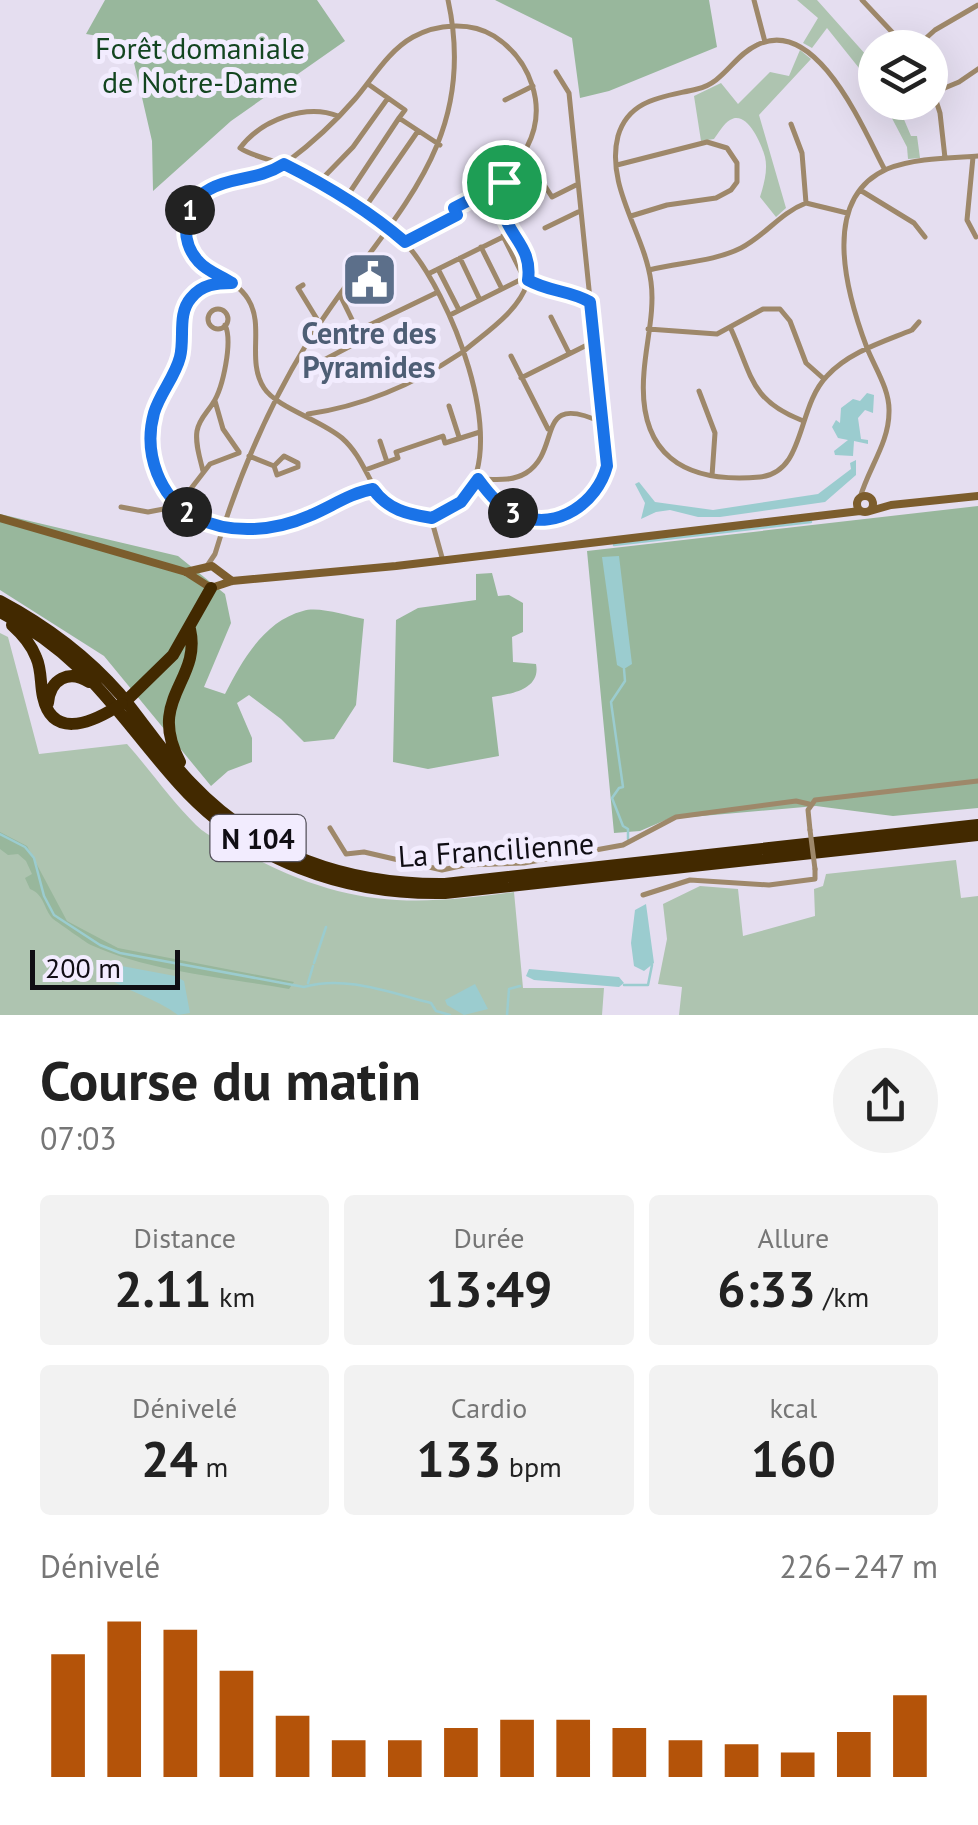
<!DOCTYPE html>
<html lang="fr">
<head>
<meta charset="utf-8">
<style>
  :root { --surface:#fff; --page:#f2f2f2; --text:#222; --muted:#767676; --accent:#b45309 }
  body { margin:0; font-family:"PT Sans",sans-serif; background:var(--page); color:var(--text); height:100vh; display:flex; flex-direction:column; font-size:38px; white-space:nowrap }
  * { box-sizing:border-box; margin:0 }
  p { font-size:32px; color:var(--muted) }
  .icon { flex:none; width:55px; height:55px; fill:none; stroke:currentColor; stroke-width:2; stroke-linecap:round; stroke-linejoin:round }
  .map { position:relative; height:1015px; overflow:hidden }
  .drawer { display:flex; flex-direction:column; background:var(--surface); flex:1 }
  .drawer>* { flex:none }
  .fabs { position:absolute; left:858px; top:30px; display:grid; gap:20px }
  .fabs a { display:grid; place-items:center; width:90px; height:90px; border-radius:50%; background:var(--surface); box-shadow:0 10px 40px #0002; font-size:50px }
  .scale { position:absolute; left:30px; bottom:25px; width:150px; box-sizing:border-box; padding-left:10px; border:5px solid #100e14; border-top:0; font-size:28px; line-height:35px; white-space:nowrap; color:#100e14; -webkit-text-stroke:8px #f2ecfe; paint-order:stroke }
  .pin { position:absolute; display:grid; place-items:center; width:85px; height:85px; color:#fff; margin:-42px; border:5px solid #fff; border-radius:50%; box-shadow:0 2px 10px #0007 }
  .km { position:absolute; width:50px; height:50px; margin:-25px; border-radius:50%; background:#222; color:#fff; font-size:28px; line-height:50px; text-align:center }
  .round { display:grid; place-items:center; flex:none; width:105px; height:105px; border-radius:52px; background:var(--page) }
  .headline { display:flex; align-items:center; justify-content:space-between; height:170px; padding:0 40px }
  h1 { font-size:55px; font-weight:800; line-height:75px }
  .stats { display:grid; grid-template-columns:repeat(3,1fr); gap:15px; height:170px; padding:10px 40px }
  .stats div { display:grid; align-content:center; border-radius:10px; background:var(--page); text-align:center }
  .stats b { font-size:50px; font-weight:800 }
  .stats small { font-size:28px; font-weight:400 }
  .stats p { font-size:28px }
  .chart { height:280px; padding:20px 40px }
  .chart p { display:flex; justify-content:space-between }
  .chart svg { width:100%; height:180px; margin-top:10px; stroke:var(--accent); stroke-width:6 }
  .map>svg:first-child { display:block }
  .green { fill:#aec4b0 }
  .forest { fill:#98b79c }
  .water { fill:#9bcccf }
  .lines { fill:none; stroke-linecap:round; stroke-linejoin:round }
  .stream { stroke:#9bcccf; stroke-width:2.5 }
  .street { stroke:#9e886a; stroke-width:5 }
  .secondary { stroke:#7c5d2d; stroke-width:8 }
  .highway { stroke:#422900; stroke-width:12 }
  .street-bridge { stroke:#9e886a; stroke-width:5 }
  .highway-bridge { stroke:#422900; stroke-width:12 }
  .route-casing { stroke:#fff; stroke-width:20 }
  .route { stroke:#1a73e8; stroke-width:12 }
  .labels { text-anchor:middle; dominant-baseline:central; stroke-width:10; stroke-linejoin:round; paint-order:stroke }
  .shield { fill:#f2ecfe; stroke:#54515a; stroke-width:2.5 }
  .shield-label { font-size:28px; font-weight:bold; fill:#100e14 }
  .park-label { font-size:30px; fill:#134520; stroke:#f2ecfe }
  .service-label { font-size:30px; font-weight:bold; fill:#4e5e75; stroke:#f2ecfe }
  .street-label { font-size:30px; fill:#100e14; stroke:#f2ecfe }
</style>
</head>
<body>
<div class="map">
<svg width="978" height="1015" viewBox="0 0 978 1015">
  <rect width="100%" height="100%" fill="#e5def0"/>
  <path class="green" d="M797,0H817L875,65V88L827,28L812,48L803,43L818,18Z
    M800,50L811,59L759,115L786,208L776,217L760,197C764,184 768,170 765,157C762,145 747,109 730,120C724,123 718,134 714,139L701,141L694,96L721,83L738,104L770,72L789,76Z
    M884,103H897L911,136H917L920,158L908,159L907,147Z
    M0,633L8,637L39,754L127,744C150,770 171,800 196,825C209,838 232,846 249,855C345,906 408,907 514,892L523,988H604L602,1015H0Z
    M956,860L961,898L978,896V1015H679L682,987L658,984L667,939L663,904L700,886L738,889L743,936L815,916L814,889L823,886L826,874Z"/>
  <path class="forest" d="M105,0H317L345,41L231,121L153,191L152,141L129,41L86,34Z
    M495,0H709L717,47L609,91L580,98L572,38Z
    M978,506V808L893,816L816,806L668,819L640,831L614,833L587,551Z
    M0,514L178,556L225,594L231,623L204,687L225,694C242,661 264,621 303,611C319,606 347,616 364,619L356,705L334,739L304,742L281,719L249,695L237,703L252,738V762L228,771L211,786L104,656L0,590Z
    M492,573L498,596L509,595L523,603V632L512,637L513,662L536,664C541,689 512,694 492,697L499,756L428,769L393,762L396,620L418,608L476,600V574Z
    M0,832L27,846L67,921L118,948L294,982L289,989C223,977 151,972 91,945C88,944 56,921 53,919C43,908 45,895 30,889L25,878L32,874L26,861L18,854L8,855L0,849Z"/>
  <path class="water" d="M867,393L874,395L873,413L865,410L858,418L861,439L868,440V444L854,441L853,456L835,455L834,451L848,440L838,438L832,427L836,420L840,423L841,408L853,399L860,401Z
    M856,460V475L825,502L720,517H698L670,510L656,512L641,519L645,503L635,484L639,482L655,502L713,510L818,494L851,469L850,463Z
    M619,556L632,664L624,669L617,665L602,557Z
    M646,904L654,963L644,971L634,966L631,943L635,910Z
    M111,964L175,976L184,981L190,1013L178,1015C155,998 129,992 106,977L107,969Z
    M529,969L619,977L624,983L619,987L534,980L526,976Z
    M475,984L488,1009L464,1015L447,1005L445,1000Z"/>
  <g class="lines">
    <path class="stream" d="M614,545L811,522
      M624,669L625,681L611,702L623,787L619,788L612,798L623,826L628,829V839
      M0,834L25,847L34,858L44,896L54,915L100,945L120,953L304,987C346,975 390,993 431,1003L436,1011L450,1015
      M314,963L326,927
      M308,983L313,966
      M624,985H648L652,965
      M507,1015L509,989L520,986"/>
    <path class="street" d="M754,0L765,42
      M862,0L907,48
      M915,48L935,30L978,5
      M930,82L940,113L945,158
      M368,84L405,110L399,118L440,145
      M935,92L959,82L978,69
      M505,100L533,86
      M791,124L802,153L806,203
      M973,157L967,220L976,237
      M617,165L707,142L727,148L737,163V182L731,190L716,198L667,205L631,216
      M885,170C864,131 817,15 757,45C733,56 724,83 697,89C665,97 629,98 618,136C605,186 645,234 651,282C655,311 646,343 644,372C637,454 683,484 760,477C806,472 796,408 827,376C849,352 883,342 912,330L919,322
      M541,180L552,197L576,185
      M320,181L353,147L388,98
      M860,190L914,223L925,237
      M346,198L399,118
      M364,209L418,131
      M545,228L578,212
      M503,236L524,278
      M405,242L457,215L454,208L503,182
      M481,247L502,289
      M460,258L480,300
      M438,269L459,310
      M649,270C680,262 713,262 741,248C766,235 780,213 806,203L847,213
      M428,274L511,233
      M232,283C167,282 193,326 177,365C171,381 159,396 154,413C143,454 159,499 197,518C232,535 275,531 309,516C331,507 350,493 373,489
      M303,285L298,288L320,324
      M208 319a10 10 0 1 1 20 0a10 10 0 1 1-20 0Z
      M450,315L524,278L548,290L573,293L590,302
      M551,317L569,353
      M648,329L717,334L763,309H780L790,321L806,363L824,379
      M731,329C752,375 750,400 801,420
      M357,331L438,292
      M511,356L548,429
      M322,361L362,340L340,295
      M521,378L595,341
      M699,391L715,433L712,476
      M215,401L223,429L239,452
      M449,406L459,437
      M308,414C364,406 413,385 461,353L464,351C485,333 518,312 527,284C538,249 499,234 501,199C502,177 517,166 527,147C548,107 531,60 494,36C470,21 437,24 413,37C388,51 373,78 355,99C335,122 311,144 287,162C257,184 199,174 188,217C174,268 229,268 248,299C265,326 246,360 264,388C276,407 321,420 342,438C376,468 369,519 430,518C444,517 458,507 465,496C509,440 450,293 407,245C377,211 329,183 287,166C272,159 253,157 240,148C261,120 306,103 338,116
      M380,441L387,462
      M249,456L274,466
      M284,456L298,463V467L277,475L274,466Z
      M365,470L398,458L396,452L443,436L445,443L480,432
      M203,471C200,458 195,444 197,431C199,419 207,413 213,403C223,388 233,341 225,325
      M477,479C489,494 501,509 520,516C558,530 597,503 607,466L569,93L556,72
      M477,479C494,479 511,482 526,473C563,450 533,390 603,423
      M860,498C868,469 889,443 889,412C890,390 875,368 867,348C847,295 819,199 887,169C915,158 949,158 978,156
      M121,507L148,512L169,508L186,495L210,464L239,453
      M431,518L443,561
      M207,566L215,554C237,480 266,411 306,345C377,226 482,155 448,0
      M330,828L346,854L364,852L442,870L465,865L524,863L623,845L676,817L796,801L809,804
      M810,830L808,810L815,800L978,781
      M643,895L690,880L769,885L815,879V869"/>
    <path class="secondary" d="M857 504a8 8 0 1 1 16 0a8 8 0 1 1-16 0Z
      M870,511L891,505L978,496
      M0,518L186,572L211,588L232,581L396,566L860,511
      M186,572L212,566L232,581"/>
    <path class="highway" d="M0,601C45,625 86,655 120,694C144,723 165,756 191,783C259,855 348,885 445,884L978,825
      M0,612C87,656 118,716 179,784C248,861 344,895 445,893L978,835
      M12,625C22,634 31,644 36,657C42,670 40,684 43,697C52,738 89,724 115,708
      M129,698L173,655L211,588
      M48,703C50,679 69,669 89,682
      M180,762C146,698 202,681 190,629"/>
    <path class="street-bridge" d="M810,830L815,869"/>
    <path class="highway-bridge" d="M115,708L122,704"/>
  </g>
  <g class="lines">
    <defs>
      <path id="route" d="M284,164C328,186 368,210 405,242L457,215L454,208L504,182C492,233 534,237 528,280C549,292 569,290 590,302L607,466C597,503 558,530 520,516C501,509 489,494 478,479L461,502L432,518C407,514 388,510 373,489C350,493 331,507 309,516C275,531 231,535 197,518C159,499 143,453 154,413C160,393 175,377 180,357C185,338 177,314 191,298C202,284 217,283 232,283C222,276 208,272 199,262C178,240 183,203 210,189C233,176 257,181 284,164Z"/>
    </defs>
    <use href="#route" class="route-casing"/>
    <use href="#route" class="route"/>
  </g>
  <defs>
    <symbol id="civic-square" viewBox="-11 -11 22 22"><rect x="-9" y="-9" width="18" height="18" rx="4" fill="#5c6f8a" stroke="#f2ecfe"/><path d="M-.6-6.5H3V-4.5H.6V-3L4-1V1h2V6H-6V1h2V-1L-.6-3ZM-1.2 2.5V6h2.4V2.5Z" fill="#fff"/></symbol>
  </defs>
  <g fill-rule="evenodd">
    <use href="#civic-square" x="338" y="248" width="63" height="63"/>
  </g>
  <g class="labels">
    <rect class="shield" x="210.5" y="815" width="95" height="46" rx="8"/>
    <g class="shield-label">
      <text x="258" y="838">N 104</text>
    </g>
    <g class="park-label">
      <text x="200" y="47">Forêt domaniale<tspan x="200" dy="34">de Notre-Dame</tspan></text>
    </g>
    <g class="service-label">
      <text x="369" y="332">Centre des<tspan x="369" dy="34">Pyramides</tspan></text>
    </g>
    <g class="street-label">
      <text transform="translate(496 849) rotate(-4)">La Francilienne</text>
    </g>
  </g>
</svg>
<div class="fabs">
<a><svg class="icon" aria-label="layers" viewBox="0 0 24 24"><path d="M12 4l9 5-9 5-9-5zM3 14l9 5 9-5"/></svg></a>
</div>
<div class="scale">200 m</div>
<div class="pin" style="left:504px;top:182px;background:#1e9e55"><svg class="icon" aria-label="arrive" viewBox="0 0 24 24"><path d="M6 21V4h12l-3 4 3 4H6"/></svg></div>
<b class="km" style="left:190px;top:210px">1</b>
<b class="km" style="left:187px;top:512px">2</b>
<b class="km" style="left:513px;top:513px">3</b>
</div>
<section class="drawer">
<div class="headline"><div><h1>Course du matin</h1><p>07:03</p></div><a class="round"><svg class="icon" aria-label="share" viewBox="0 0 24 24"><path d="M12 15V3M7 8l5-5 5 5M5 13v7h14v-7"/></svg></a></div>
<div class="stats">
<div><p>Distance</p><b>2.11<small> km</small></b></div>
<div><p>Durée</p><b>13:49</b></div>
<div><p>Allure</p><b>6:33<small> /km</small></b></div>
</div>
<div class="stats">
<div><p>Dénivelé</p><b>24<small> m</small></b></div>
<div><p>Cardio</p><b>133<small> bpm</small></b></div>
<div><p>kcal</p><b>160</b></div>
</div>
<div class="chart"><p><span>Dénivelé</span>226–247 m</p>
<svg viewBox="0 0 160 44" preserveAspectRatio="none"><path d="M5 44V14M15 44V6M25 44V8M35 44V18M45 44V29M55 44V35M65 44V35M75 44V32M85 44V30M95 44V30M105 44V32M115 44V35M125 44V36M135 44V38M145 44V33M155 44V24"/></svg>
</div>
</section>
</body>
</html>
